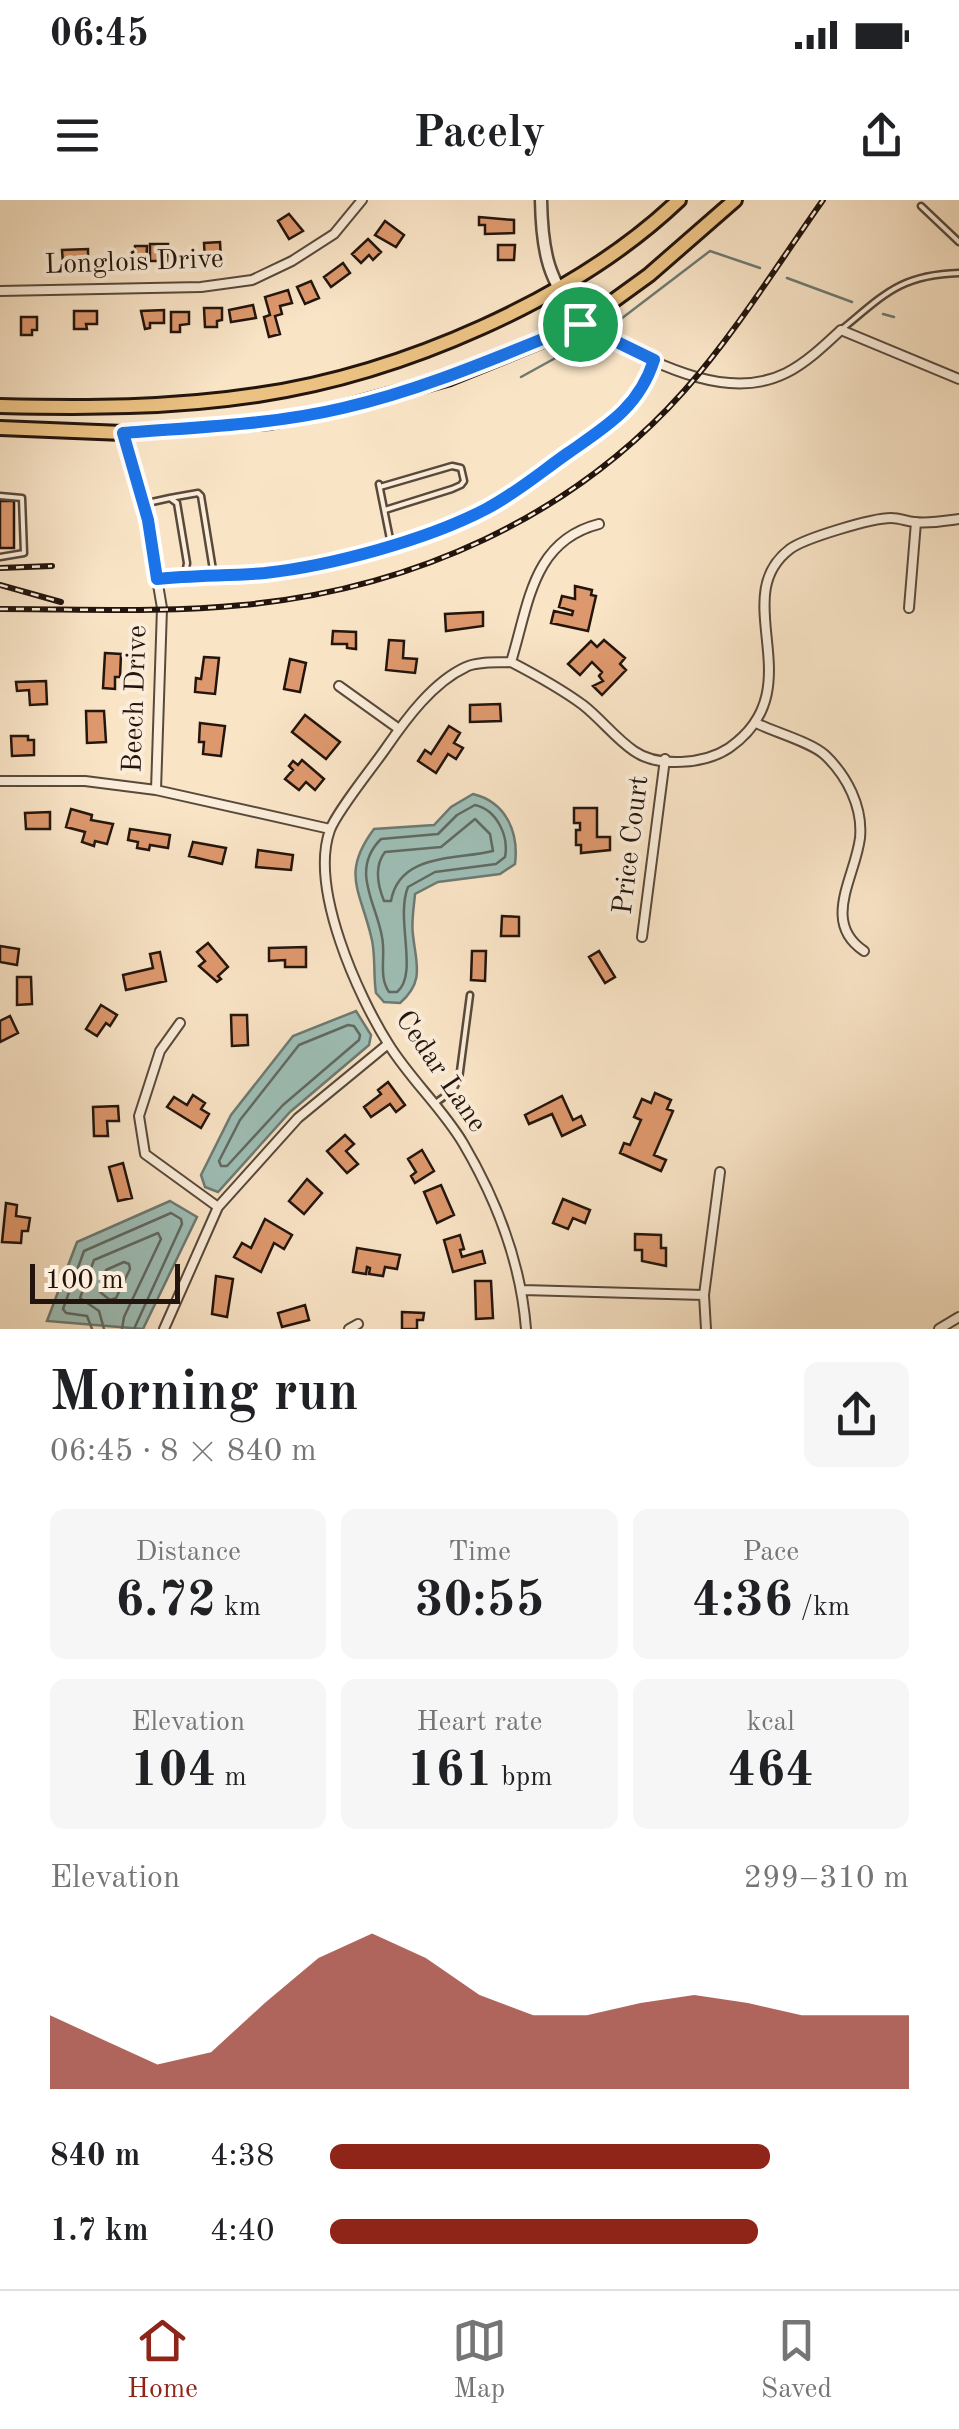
<!DOCTYPE html>
<html lang="en">
<head>
<meta charset="utf-8">
<style>
  :root { --surface:#fff; --page:#f6f6f6; --text:#202124; --muted:#757577; --line:#e0e0e0; --accent:#8f2418 }
  body { margin:0; font-family:"Old Standard TT",serif; background:var(--page); color:var(--text); height:100vh; display:flex; flex-direction:column; font-size:38px; white-space:nowrap }
  * { box-sizing:border-box; margin:0 }
  p { font-size:32px; color:var(--muted) }
  .icon { flex:none; width:55px; height:55px; fill:none; stroke:currentColor; stroke-width:2; stroke-linecap:round; stroke-linejoin:round }
  .map { position:relative; height:1129px; overflow:hidden }
  .sheet { display:flex; flex-direction:column; background:var(--surface); flex:1 }
  .sheet>* { flex:none }
  .scale { position:absolute; left:30px; bottom:25px; width:150px; box-sizing:border-box; padding-left:10px; border:5px solid #23150d; border-top:0; font-size:28px; line-height:35px; white-space:nowrap; color:#23150d; -webkit-text-stroke:8px #fbedda; paint-order:stroke }
  .pin { position:absolute; display:grid; place-items:center; width:85px; height:85px; color:#fff; margin:-42px; border:5px solid #fff; border-radius:50%; box-shadow:0 2px 10px #0007 }
  .round { display:grid; place-items:center; flex:none; width:105px; height:105px; border-radius:15px; background:var(--page) }
  .summary { display:flex; align-items:center; justify-content:space-between; height:170px; padding:0 50px }
  h1 { font-size:55px; font-weight:700; line-height:75px }
  .metrics { display:grid; grid-template-columns:repeat(3,1fr); gap:15px; height:170px; padding:10px 50px }
  .metrics div { display:grid; align-content:center; border-radius:15px; background:var(--page); text-align:center }
  .metrics b { font-size:50px; font-weight:700 }
  .metrics small { font-size:28px; font-weight:400 }
  .metrics p { font-size:28px }
  .chart { height:280px; padding:20px 50px }
  .chart p { display:flex; justify-content:space-between }
  .chart svg { width:100%; height:180px; margin-top:10px; fill:var(--accent); opacity:.7 }
  ul { padding:0 50px; list-style:none; font-size:32px }
  li { display:grid; grid-template-columns:160px 120px 1fr; align-items:center; height:75px }
  li i { height:25px; border-radius:12px; background:var(--accent) }
  .status { display:flex; justify-content:space-between; align-items:center; height:70px; padding:0 50px; background:var(--surface); direction:ltr }
  .status svg { height:28px; fill:currentColor }
  header { display:flex; justify-content:space-between; align-items:center; height:130px; padding:0 50px; background:var(--surface); font-size:45px; font-weight:700 }
  .tabs { display:flex; justify-content:space-around; align-items:center; height:140px; border-top:2px solid var(--line); background:var(--surface); font-size:28px; color:var(--muted) }
  .tabs a { display:grid; justify-items:center; gap:5px }
  .tabs .current { color:var(--accent) }
  .map>svg:first-child { display:block }
  .water { fill:#9ebeb6; stroke:#6d7a72; stroke-width:2.5 }
  .lines { fill:none; stroke-linecap:round; stroke-linejoin:round }
  .shore { stroke:#606a62; stroke-width:2.5 }
  .stream { stroke:#6d7a72; stroke-width:2.5 }
  .building { fill:#de986d; stroke:#23150d; stroke-width:2.5 }
  .service-casing { stroke:#58493b; stroke-width:9 }
  .minor-casing { stroke:#58493b; stroke-width:12 }
  .tertiary-casing { stroke:#58493b; stroke-width:15 }
  .primary-casing { stroke:#23150d; stroke-width:18 }
  .service { stroke:#fbedda; stroke-width:4 }
  .minor { stroke:#fbedda; stroke-width:8 }
  .tertiary { stroke:#fbedda; stroke-width:10 }
  .primary { stroke:#ecc283; stroke-width:12 }
  .rail-casing { stroke:#23150d; stroke-width:6 }
  .rail { stroke:#fbedda; stroke-width:2.5; stroke-dasharray:8; stroke-linecap:butt }
  .route-casing { stroke:#fff; stroke-width:20 }
  .route { stroke:#1a73e8; stroke-width:12 }
  .labels { text-anchor:middle; dominant-baseline:central; stroke-width:8; stroke-linejoin:round; paint-order:stroke }
  .street-label { font-size:28px; fill:#23150d; stroke:#fbedda }
</style>
</head>
<body>
<div class="status"><b>06:45</b><svg viewBox="0 0 49 12"><path d="M0 12V9h3v3zM5 12V6h3v6zM10 12V3h3v9zM15 12V0h3v12zM26 1h20v11H26zM47 4h2v5h-2z"/></svg></div>
<header><svg class="icon" aria-label="menu" viewBox="0 0 24 24"><path d="M4 6h16M4 12h16M4 18h16"/></svg>Pacely<svg class="icon" aria-label="share" viewBox="0 0 24 24"><path d="M12 15V3M7 8l5-5 5 5M5 13v7h14v-7"/></svg></header>
<div class="map">
<svg width="959" height="1129" viewBox="0 0 959 1129">
  <rect width="100%" height="100%" fill="#f9e4c6"/>
  <filter id="stains"><feTurbulence type="fractalNoise" baseFrequency=".002" numOctaves="4"/><feColorMatrix values="0 0 0 0 .2 0 0 0 0 .09 0 0 0 0 .02 0 0 0 .5 -.17"/></filter>
  <radialGradient id="worn" r=".72"><stop offset=".6" stop-color="#630" stop-opacity="0"/><stop offset="1" stop-color="#630" stop-opacity=".3"/></radialGradient>
  <path class="water" d="M473,594C506,602 519,632 515,664L500,674L438,682L415,694C414,707 411,722 413,735C416,764 425,781 400,803L384,802L376,793C373,774 376,753 371,736C360,690 341,673 374,629L434,625L451,607Z
    M356,811L371,835L369,845L290,912L218,992L205,987L201,975L231,915L293,836Z
    M170,1001L197,1017L143,1129L47,1121L77,1042Z"/>
  <g class="lines">
    <path class="shore" d="M475,605C497,610 509,636 505,657L496,664L435,672L408,687C395,719 419,774 397,792H389C378,776 386,756 382,737C376,702 350,670 381,639L438,634L457,615Z
      M475,619L490,634L493,651C456,660 399,653 391,701H384C378,686 374,666 385,652L441,647Z
      M348,825L354,826L360,835L359,840L283,905L227,966H221L219,961L240,920L299,845Z
      M124,1062L129,1064L130,1069L116,1098L110,1100L100,1092L106,1070Z
      M92,1129L87,1116L66,1113L63,1109L84,1051L171,1013L181,1019L182,1024L134,1129
      M104,1129L99,1111L80,1098L94,1060L158,1033L161,1039L124,1117L122,1129"/>
    <path class="stream" d="M787,78L852,102
      M883,114L894,117
      M617,122L710,51L760,68
      M521,177L579,145"/>
  </g>
  <path class="building" d="M289,14L303,31L289,39L278,21Z
    M479,17L514,20V33L485,34V25H479Z
    M385,21L404,35L396,47L375,35Z
    M368,39L381,52L373,60L369,55L361,63L352,54Z
    M220,42L221,61L205,62L204,43Z
    M150,44H168L167,61H150Z
    M498,45H515L514,60H498Z
    M135,46H147L146,67L130,66Z
    M88,49V60L63,63L62,50Z
    M343,63L350,73L331,87L324,77Z
    M311,81L319,98L305,104L297,87Z
    M288,90L292,103L280,106L282,114L275,116L280,134L269,137L264,117L270,115L265,97Z
    M253,105L256,118L231,122L229,110Z
    M204,108H222V120L217,121V127H205Z
    M164,110V123H150V128L145,129L141,111Z
    M74,111H97V124H86L87,129H74Z
    M171,112H189V124L180,125V132H171Z
    M21,117H37V130H32V135H21Z
    M0,301H14V348H0Z
    M575,386L592,390L591,395L596,396L588,431L551,423L554,411L572,415L573,411L559,407L562,396L575,399Z
    M483,412V426L446,431L445,414Z
    M333,431L356,432V449L347,448V444H332Z
    M389,440L404,441L403,458L417,459L415,473L386,470Z
    M604,440L625,458L620,464L626,470L602,495L593,486L603,481L599,476L602,472L592,462L580,475L568,464L591,441L597,447Z
    M105,453L121,454L120,477H115V489L103,488Z
    M204,457L219,458L215,494L195,492L196,478L201,479Z
    M290,459L306,463L300,492L284,489Z
    M46,481L47,504L30,505L29,490L17,491L16,482Z
    M500,504L501,521L470,522V505Z
    M86,511H104L106,542L87,543Z
    M305,515L340,542L326,559L292,532Z
    M200,523L225,526L221,556L203,554L204,542H199Z
    M449,526L460,533L454,543L463,548L456,559L448,554L436,573L418,561L425,550L431,554Z
    M11,536H28V540H34V555L12,556Z
    M302,560L324,579L315,590L306,582L299,590L285,579L293,570L289,566L293,561L298,565Z
    M574,608H597V637H610V650L581,653V645H576V630H580V623H574Z
    M71,609L92,615L91,620L113,624L107,644L95,641L94,646L82,642L85,632L66,627Z
    M50,612V629H26L25,613Z
    M130,629L170,635L168,648L150,645L149,650L137,648L138,642L128,640Z
    M193,642L226,648L222,664L189,656Z
    M258,650L293,655L291,670L256,667Z
    M502,716L519,717V736H501Z
    M208,743L228,767L218,776L221,779L217,782L199,766L205,761L197,752Z
    M0,746L19,749L17,765L0,762Z
    M306,747V767H285V760L269,761V748Z
    M472,751H486L485,781L471,780Z
    M599,751L615,777L605,783L589,757Z
    M160,752L166,781L126,790L123,775L153,768L150,754Z
    M17,777H31L32,804L17,805Z
    M101,805L117,815L110,826L106,823L97,836L86,829Z
    M231,815H247L248,845L232,846Z
    M10,816L18,833L0,842V821Z
    M388,882L405,905L396,912L390,904L371,917L364,907L381,894L378,890Z
    M655,893L671,900L667,909L673,911L654,955L666,960L661,971L620,953L624,943L630,945L641,920L634,917L642,899L651,903Z
    M193,895L205,903L201,909L209,914L201,928L167,907L174,897L187,905Z
    M562,896L573,920L581,916L585,925L562,936L552,914L529,924L525,915Z
    M118,906L119,921H107L108,936H94L93,907Z
    M345,935L354,944L346,951L358,964L347,973L327,951Z
    M422,950L434,971L415,983L411,976L416,972L408,959Z
    M123,963L132,998L118,1001L109,967Z
    M307,979L322,993L304,1014L289,1001Z
    M441,985L454,1015L437,1023L424,992Z
    M563,999L590,1010L585,1023L573,1018L568,1029L553,1023Z
    M6,1003L17,1005L16,1016L30,1018L28,1031H22L21,1043L2,1042Z
    M265,1019L292,1035L284,1049L274,1043L261,1072L234,1057L242,1043L251,1048Z
    M635,1034L661,1035V1048H666V1066L642,1061V1050H635Z
    M460,1035L464,1049L460,1050L462,1057L482,1051L485,1063L453,1072L444,1040Z
    M357,1048L400,1055L397,1069L385,1067L383,1076L369,1074L370,1068L367,1067L366,1074L353,1072Z
    M216,1076L233,1079L227,1117L212,1114Z
    M475,1081H491L493,1118L476,1119Z
    M305,1105L309,1120L282,1127L278,1113Z
    M402,1112L424,1113L423,1120H417V1129H402Z"/>
  <g class="lines">
    <defs>
      <path id="service" d="M921,6L959,42
        M841,130C885,94 900,75 959,73
        M379,284L391,344
        M380,287L452,266L461,268L464,281L461,285L452,289L385,310
        M0,296L22,298L24,353L0,357
        M170,298L198,293L201,296L214,376
        M143,304L170,298L177,303L187,363L185,375
        M157,379C193,374 228,376 264,373C333,366 420,342 483,311C513,296 538,274 565,255C601,230 639,208 652,164
        M434,904L452,891L459,879L470,795"/>
      <path id="minor" d="M0,91L201,87L252,80L292,61L334,34L362,0
        M580,125C639,153 720,206 786,173C806,163 825,145 841,130L959,179
        M123,233L147,320L162,408L156,590
        M909,408L916,322
        M511,462C498,463 478,461 466,467C433,482 406,519 386,548C373,567 337,611 330,630C309,688 358,796 389,845C411,880 442,908 463,943C496,999 521,1064 526,1129
        M511,462C536,475 560,488 583,505C601,519 615,538 634,551C658,568 705,564 729,548C815,488 725,398 790,349C805,338 872,318 891,318C899,318 906,321 914,322C929,324 944,321 959,319
        M511,462C529,404 532,341 599,324
        M339,486L399,529
        M756,523C774,532 811,542 825,555C847,576 863,607 860,638C855,678 821,722 864,751
        M0,581H85L156,590L330,629
        M642,737L665,559
        M180,823L160,851L139,916L145,954L218,1007
        M523,1090L704,1095
        M164,1129L218,1007L298,918L388,844
        M349,1129L358,1124
        M706,1129L704,1095L720,972
        M939,1129L959,1117"/>
      <path id="tertiary" d="M541,0C542,57 549,77 580,125"/>
      <path id="primary" d="M0,206C86,208 172,208 257,195C400,174 574,100 679,0
        M0,228L123,233L270,222L342,208L450,178L580,125L649,75L735,0"/>
    </defs>
    <use href="#service" class="service-casing"/>
    <use href="#minor" class="minor-casing"/>
    <use href="#tertiary" class="tertiary-casing"/>
    <use href="#primary" class="primary-casing"/>
    <use href="#service" class="service"/>
    <use href="#minor" class="minor"/>
    <use href="#tertiary" class="tertiary"/>
    <use href="#primary" class="primary"/>
    <defs>
      <path id="rail" d="M0,368L52,366
        M0,385L61,402
        M0,409C81,409 163,413 243,405C411,389 571,318 684,191C736,132 778,64 823,0"/>
    </defs>
    <use href="#rail" class="rail-casing"/>
    <use href="#rail" class="rail"/>
  </g>
  <g class="lines">
    <defs>
      <path id="route" d="M580,124L654,160C639,207 607,226 568,253C541,272 515,294 486,309C427,340 330,366 265,373C229,376 193,375 157,379L148,320L123,233C196,227 271,225 343,208C426,189 502,155 580,124Z"/>
    </defs>
    <use href="#route" class="route-casing"/>
    <use href="#route" class="route"/>
  </g>
  <g class="labels">
    <g class="street-label">
      <text transform="translate(134 63) rotate(-2)">Longlois Drive</text>
      <text transform="translate(136 499) rotate(-88)">Beech Drive</text>
      <text transform="translate(632 645) rotate(-83)">Price Court</text>
      <text transform="translate(440 872) rotate(56)">Cedar Lane</text>
    </g>
  </g>
  <rect width="100%" height="100%" filter="url(#stains)"/>
  <rect width="100%" height="100%" fill="url(#worn)"/>
</svg>
<div class="scale">100 m</div>
<div class="pin" style="left:580px;top:124px;background:#1e9e55"><svg class="icon" aria-label="arrive" viewBox="0 0 24 24"><path d="M6 21V4h12l-3 4 3 4H6"/></svg></div>
</div>
<section class="sheet">
<div class="summary"><div><h1>Morning run</h1><p>06:45 · 8 × 840 m</p></div><a class="round"><svg class="icon" aria-label="share" viewBox="0 0 24 24"><path d="M12 15V3M7 8l5-5 5 5M5 13v7h14v-7"/></svg></a></div>
<div class="metrics">
<div><p>Distance</p><b>6.72<small> km</small></b></div>
<div><p>Time</p><b>30:55</b></div>
<div><p>Pace</p><b>4:36<small> /km</small></b></div>
</div>
<div class="metrics">
<div><p>Elevation</p><b>104<small> m</small></b></div>
<div><p>Heart rate</p><b>161<small> bpm</small></b></div>
<div><p>kcal</p><b>464</b></div>
</div>
<div class="chart"><p><span>Elevation</span>299–310 m</p>
<svg viewBox="0 0 160 44" preserveAspectRatio="none"><path d="M0 44V26L10 32L20 38L30 35L40 23L50 12L60 6L70 12L80 21L90 26L100 26L110 23L120 21L130 23L140 26L150 26L160 26V44z"/></svg>
</div>
<ul>
<li><b>840 m</b>4:38<i style="width:76%"></i></li>
<li><b>1.7 km</b>4:40<i style="width:74%"></i></li>
</ul>
</section>
<nav class="tabs">
<a class="current"><svg class="icon" aria-label="home" viewBox="0 0 24 24"><path d="M3 11l9-7 9 7M6 9v11h12V9"/></svg>Home</a>
<a><svg class="icon" aria-label="map" viewBox="0 0 24 24"><path d="M3 6l6-2 6 2 6-2v14l-6 2-6-2-6 2zM9 4v14M15 6v14"/></svg>Map</a>
<a><svg class="icon" aria-label="saved" viewBox="0 0 24 24"><path d="M7 4h10v16l-5-4-5 4z"/></svg>Saved</a>
</nav>
</body>
</html>
